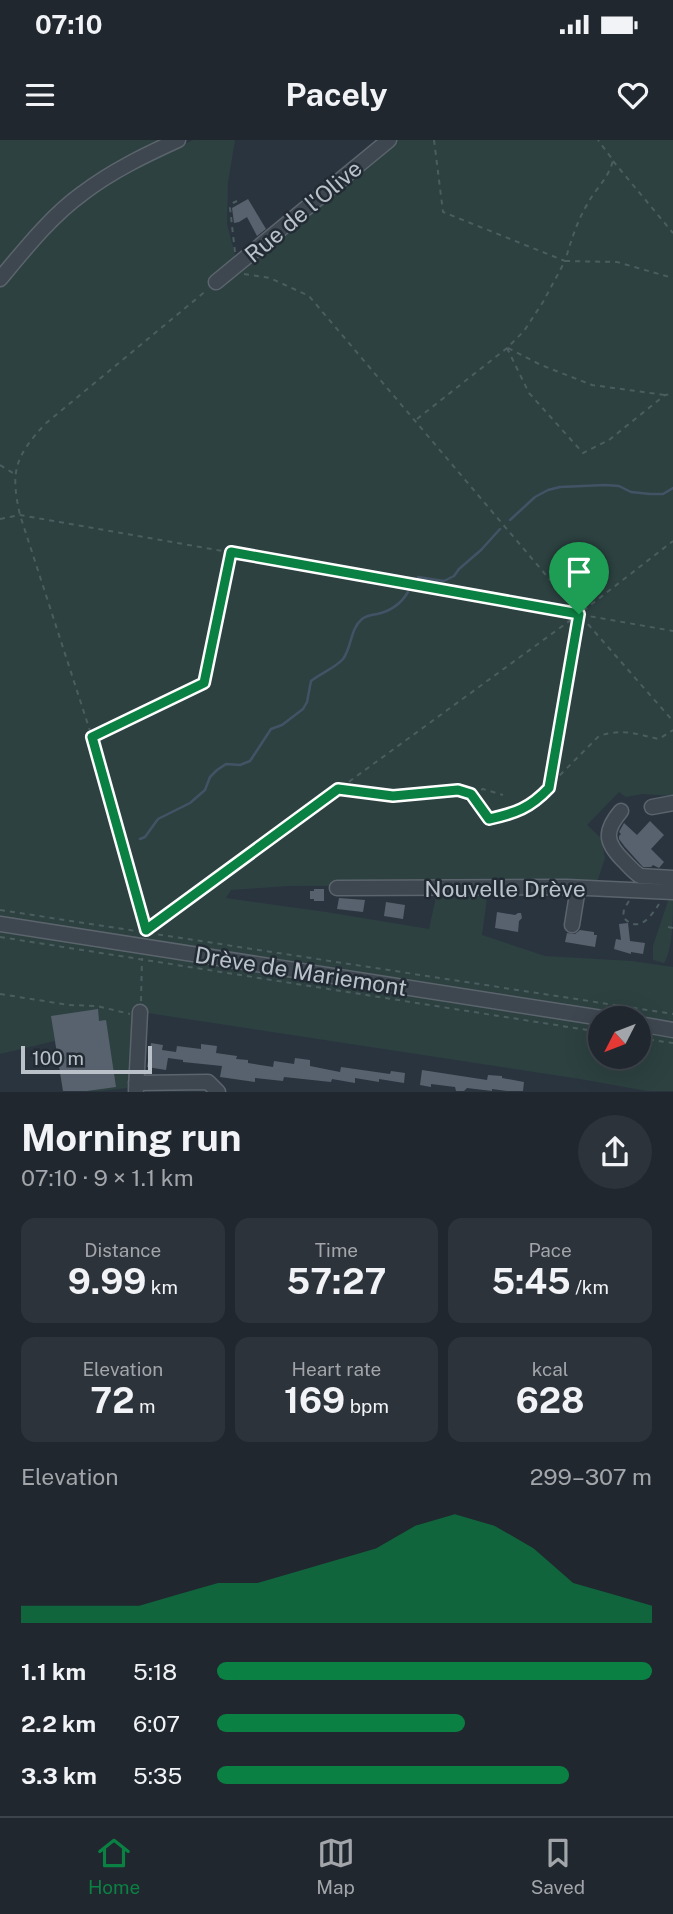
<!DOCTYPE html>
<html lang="en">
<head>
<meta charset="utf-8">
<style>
  :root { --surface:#20272f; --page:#2d333b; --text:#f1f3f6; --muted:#a2a5aa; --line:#3d444b; --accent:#0b8043 }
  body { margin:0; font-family:"Public Sans",sans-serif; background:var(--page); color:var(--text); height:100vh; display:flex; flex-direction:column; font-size:26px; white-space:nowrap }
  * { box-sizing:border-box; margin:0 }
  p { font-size:23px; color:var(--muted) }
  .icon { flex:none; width:38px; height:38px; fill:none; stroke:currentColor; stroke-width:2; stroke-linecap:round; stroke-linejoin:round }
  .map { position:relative; height:952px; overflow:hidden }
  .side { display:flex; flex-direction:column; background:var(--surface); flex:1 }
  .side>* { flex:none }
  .needle { width:46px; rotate:228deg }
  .fabs { position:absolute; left:588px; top:866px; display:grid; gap:14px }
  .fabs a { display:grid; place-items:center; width:63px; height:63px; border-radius:50%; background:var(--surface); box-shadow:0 7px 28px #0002,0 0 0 2px var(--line); font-size:35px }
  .scale { position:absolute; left:21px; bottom:18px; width:131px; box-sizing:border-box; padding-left:7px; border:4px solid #bac1c9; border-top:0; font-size:19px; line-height:24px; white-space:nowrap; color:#bac1c9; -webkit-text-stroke:5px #222b34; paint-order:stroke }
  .pin { position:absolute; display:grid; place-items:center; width:60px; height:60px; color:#fff; margin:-72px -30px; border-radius:50% 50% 50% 0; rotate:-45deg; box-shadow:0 0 7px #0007 }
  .pin .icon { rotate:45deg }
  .round { display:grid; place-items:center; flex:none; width:74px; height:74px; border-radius:37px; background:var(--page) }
  .overview { display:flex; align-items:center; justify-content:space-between; height:119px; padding:0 21px }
  h1 { font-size:38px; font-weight:700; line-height:52px }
  .stats { display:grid; grid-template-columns:repeat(3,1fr); gap:10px; height:119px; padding:7px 21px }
  .stats div { display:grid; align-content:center; border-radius:14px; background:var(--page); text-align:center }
  .stats b { font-size:35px; font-weight:700 }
  .stats small { font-size:19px; font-weight:400 }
  .stats p { font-size:19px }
  .chart { height:196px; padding:14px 21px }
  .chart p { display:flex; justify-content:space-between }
  .chart svg { width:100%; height:126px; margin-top:7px; fill:var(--accent); opacity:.7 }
  ul { padding:0 21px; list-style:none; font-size:23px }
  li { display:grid; grid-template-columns:112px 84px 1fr; align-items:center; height:52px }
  li i { height:18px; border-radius:9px; background:var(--accent) }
  .status { display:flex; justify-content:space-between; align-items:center; height:49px; padding:0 35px; background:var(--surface); direction:ltr }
  .status svg { height:19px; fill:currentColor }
  header { display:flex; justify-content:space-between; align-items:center; height:91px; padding:0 21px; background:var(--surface); font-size:32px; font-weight:700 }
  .tab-bar { display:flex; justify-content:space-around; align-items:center; height:98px; border-top:2px solid var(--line); background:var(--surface); font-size:19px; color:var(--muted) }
  .tab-bar a { display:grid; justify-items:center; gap:4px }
  .tab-bar .current { color:var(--accent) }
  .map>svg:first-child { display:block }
  .green { fill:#2d4141 }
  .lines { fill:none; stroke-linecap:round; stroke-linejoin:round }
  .stream { stroke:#425365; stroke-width:2.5 }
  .building { fill:#58626e }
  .minor-casing { stroke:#5b646c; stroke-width:17 }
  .path { stroke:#4c5d5f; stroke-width:2; stroke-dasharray:5 5; stroke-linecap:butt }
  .minor { stroke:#3e464f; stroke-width:14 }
  .route-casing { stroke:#fff; stroke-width:14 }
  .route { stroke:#0b8043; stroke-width:9 }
  .labels { text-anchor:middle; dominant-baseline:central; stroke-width:5; stroke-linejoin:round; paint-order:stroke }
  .street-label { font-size:23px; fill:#bac1c9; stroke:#222b34 }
</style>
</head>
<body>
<div class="status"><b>07:10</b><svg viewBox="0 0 49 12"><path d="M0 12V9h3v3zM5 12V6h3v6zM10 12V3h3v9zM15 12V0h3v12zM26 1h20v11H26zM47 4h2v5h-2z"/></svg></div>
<header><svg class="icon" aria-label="menu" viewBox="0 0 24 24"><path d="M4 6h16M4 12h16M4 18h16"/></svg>Pacely<svg class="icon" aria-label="heart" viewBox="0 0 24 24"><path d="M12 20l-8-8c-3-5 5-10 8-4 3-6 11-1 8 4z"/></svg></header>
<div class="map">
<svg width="673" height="952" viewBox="0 0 673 952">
  <rect width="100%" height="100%" fill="#2a343f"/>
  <path class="green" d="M0,0H165L140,11L0,129Z
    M193,0H235L228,42L227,84L237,123L385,0H673V656L642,654L626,657L619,652L587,685L601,698L605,718L596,745L288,746L231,750L226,758L326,772L429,789L437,752L488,751L482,795L545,816L632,821L673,827V881L335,831L0,778V146L11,131L43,98L98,50L132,29Z
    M669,758H673C673,776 673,809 664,823L653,820V806Z
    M0,784L600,878V917H639V884L673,890V951H647L580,939L141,872L136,947L101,951H63L55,901L0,914Z"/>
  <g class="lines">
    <path class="stream" d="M510,380L535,357L548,350L560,347L605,345L619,346L631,352L650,354H663L673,348
      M418,437L444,441L454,436L459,429L481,410L500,389
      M140,699L145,697L158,679L190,663L205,650L210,637L217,630L226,624L240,625L250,621L271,589L282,585L303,569L307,562L311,541C321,533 335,528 343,519C352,507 350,489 362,479C367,475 371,475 377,474C391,471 401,464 408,452"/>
  </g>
  <path class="building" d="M248,59L266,89L257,96L247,77L239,82L234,83L232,68Z
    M650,681L664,695L651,709L664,722L659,728L653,725L651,727H643L625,707L619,699V696L621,694L619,692L624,683L637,695Z
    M314,749H324V761H314V759H310V751H314Z
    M339,758L365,760L363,772L337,769Z
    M386,762L405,765L403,779L384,776Z
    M497,772L515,775L518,773H521L522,778L519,781L518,792L495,788Z
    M628,783L630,801L645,803L643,814L631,812V814L614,809L616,799L621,800L619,784Z
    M580,790L594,792V795H597L595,807L565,802L567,793L575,794Z
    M98,869L99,881L106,880L116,947L87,951H63L51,876Z
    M151,903L163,905L162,910L176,912L177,906L201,909V904L217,906L216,913L237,916L236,919L248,920V923L273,927L274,921L294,924L295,918L310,920V926L340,932L341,927L390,934L391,931L405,933L404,943L379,939V942L355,938V943L332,939L331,942L284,937L283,941L255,938V942L220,937L222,926L183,922V920L168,918L166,930L147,927Z
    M422,930L487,940L488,935L502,936V938L524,942L523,951H507L492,949V951L467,948L464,951H456L455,947L431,944V947L420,945Z"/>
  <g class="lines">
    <defs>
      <path id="minor" d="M0,139C25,109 51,76 83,53C112,31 145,15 178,0
        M216,142L389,0
        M652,667L673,663
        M621,671C604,691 605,702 623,720C629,726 634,732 640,736L673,738
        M337,748L566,747L673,752
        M0,784L602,878
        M572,785L578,748
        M639,884L673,890
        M136,943L208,942L218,952
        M136,950L140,872"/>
    </defs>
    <use href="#minor" class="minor-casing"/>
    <path class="path" d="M434,0L443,72L565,121C571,101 577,81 588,63C596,48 609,38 613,20L598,0
      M613,21L673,93
      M235,112L230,68L233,63L237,61
      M244,134L270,138L309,156L579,474L673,581
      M507,208L529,253L583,313L609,300L665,255L673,254
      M508,208L541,225L592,245L665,255
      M417,279L507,208L524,191L543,162L565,121L617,122L673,138
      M0,325L13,333
      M0,379L20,375L673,491
      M92,597L204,543L230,413
      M550,646L579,475
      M339,649L393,656L459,650L471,654L489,679L517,672L529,666L599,596C624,588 635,594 659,599L673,590
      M472,654L483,649L503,655
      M629,761L624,769L623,777C638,794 650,778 659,764
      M0,770L673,874
      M668,787L673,788
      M147,789L579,474L673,401
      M145,795L146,790L92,597L20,375C10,331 15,317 45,284L207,150
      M0,797L600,892
      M0,854L69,865L97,866L130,874
      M141,861L142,818
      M639,898L673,903"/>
    <use href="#minor" class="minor"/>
  </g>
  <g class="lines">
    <defs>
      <path id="route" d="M231,412L579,474L549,648C530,668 516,673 489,679L471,654L458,650L393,656L338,649L146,790L92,597L204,543Z"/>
    </defs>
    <use href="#route" class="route-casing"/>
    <use href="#route" class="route"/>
  </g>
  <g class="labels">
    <g class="street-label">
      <text transform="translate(303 71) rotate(-40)">Rue de l'Olive</text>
      <text x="505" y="748">Nouvelle Drève</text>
      <text transform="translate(301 831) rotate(9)">Drève de Mariemont</text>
    </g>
  </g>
</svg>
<div class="fabs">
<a><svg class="needle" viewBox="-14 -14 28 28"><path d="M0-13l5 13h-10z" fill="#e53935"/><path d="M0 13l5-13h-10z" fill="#a2a5aa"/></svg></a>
</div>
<div class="scale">100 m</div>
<div class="pin" style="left:579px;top:474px;background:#1e9e55"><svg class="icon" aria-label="arrive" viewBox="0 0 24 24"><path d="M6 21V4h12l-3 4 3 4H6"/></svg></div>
</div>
<section class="side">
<div class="overview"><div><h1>Morning run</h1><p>07:10 · 9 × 1.1 km</p></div><a class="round"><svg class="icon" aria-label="share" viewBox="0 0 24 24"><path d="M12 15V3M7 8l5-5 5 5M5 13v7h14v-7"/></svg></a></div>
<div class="stats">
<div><p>Distance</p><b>9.99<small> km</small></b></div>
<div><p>Time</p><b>57:27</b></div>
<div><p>Pace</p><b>5:45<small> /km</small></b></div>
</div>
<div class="stats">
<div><p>Elevation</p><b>72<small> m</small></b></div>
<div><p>Heart rate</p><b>169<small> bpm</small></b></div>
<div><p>kcal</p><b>628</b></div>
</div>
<div class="chart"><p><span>Elevation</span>299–307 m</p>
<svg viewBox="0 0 160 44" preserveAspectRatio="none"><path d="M0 44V38L10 38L20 38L30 38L40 34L50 30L60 30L70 26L80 22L90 18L100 10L110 6L120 10L130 18L140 30L150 34L160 38V44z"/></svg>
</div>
<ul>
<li><b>1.1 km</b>5:18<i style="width:100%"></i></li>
<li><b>2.2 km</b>6:07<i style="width:57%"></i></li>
<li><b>3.3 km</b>5:35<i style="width:81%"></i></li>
</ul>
</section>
<nav class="tab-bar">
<a class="current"><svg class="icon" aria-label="home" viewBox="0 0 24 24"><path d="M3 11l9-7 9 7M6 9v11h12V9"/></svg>Home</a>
<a><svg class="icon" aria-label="map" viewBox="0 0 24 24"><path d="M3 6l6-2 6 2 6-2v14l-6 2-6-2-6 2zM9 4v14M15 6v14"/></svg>Map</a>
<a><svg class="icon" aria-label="saved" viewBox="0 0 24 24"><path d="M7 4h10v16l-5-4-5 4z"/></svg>Saved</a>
</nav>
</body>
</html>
